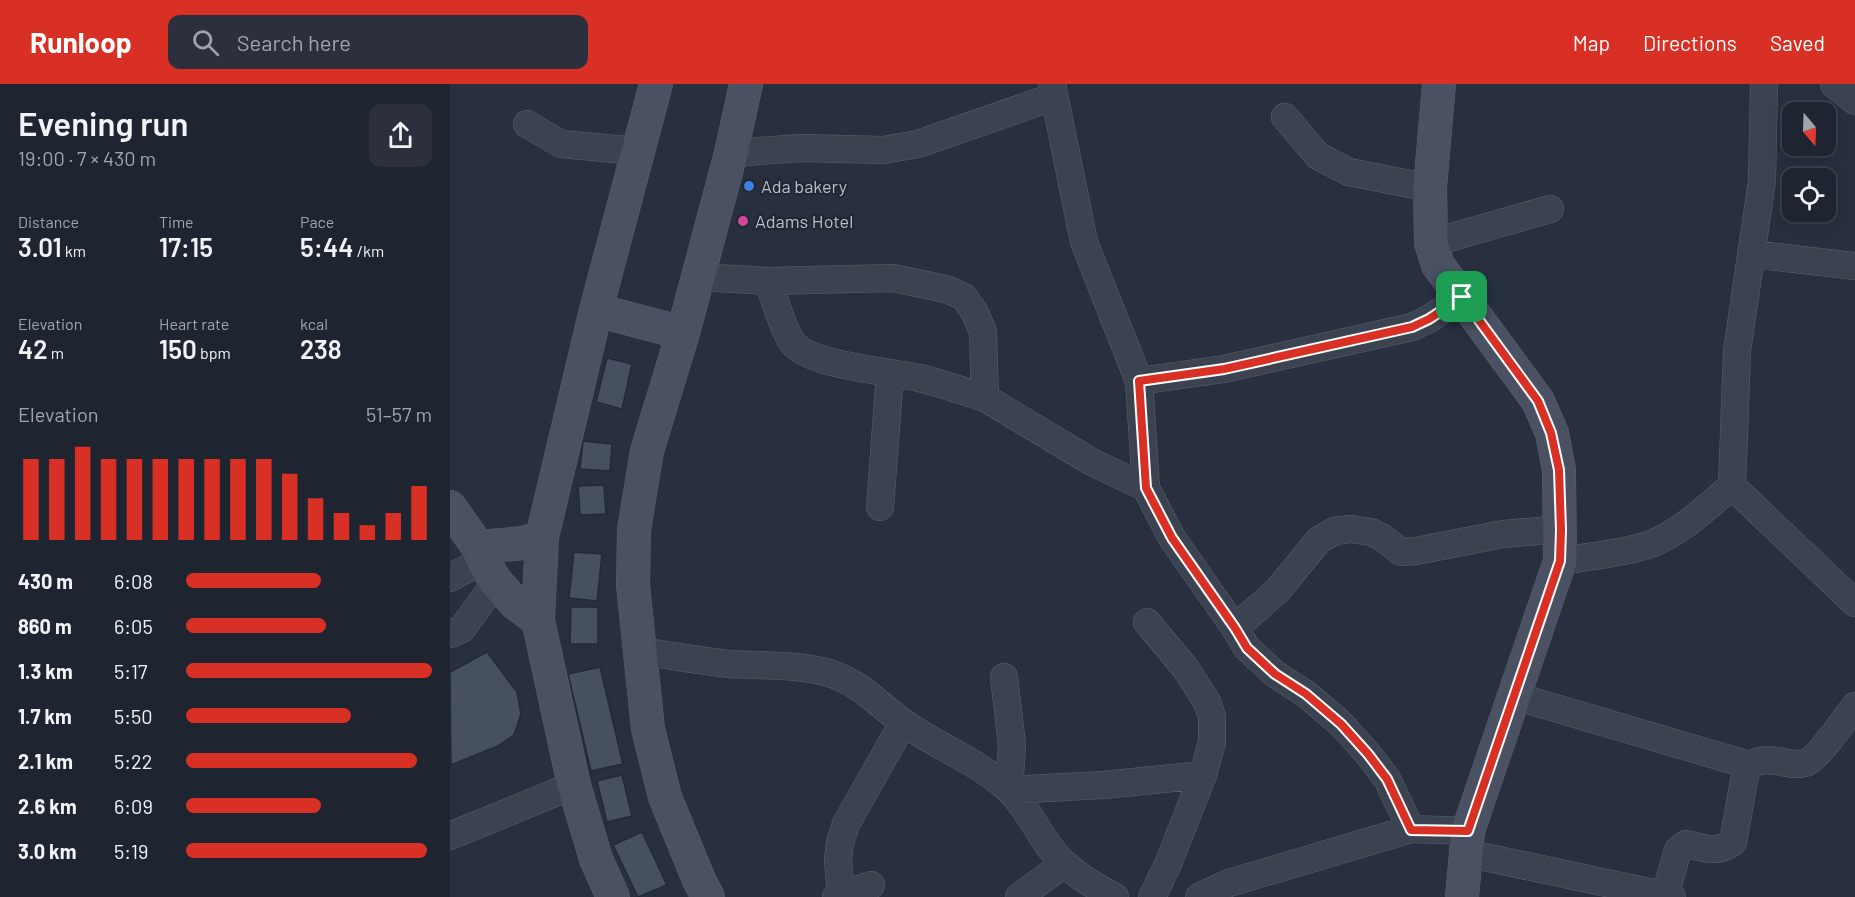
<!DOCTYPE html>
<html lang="en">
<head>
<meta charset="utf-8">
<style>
  :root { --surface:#1e2430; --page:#2b303c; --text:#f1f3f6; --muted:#a1a4ab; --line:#3c414c; --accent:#d93025 }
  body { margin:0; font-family:Barlow,sans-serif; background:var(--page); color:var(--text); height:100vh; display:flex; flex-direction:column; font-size:22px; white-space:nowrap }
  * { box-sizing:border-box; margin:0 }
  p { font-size:20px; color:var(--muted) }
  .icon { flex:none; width:33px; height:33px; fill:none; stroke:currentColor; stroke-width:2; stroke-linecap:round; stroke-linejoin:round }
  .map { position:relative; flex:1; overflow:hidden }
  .details { display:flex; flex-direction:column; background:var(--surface); width:450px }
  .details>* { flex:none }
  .needle { width:39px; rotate:161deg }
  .buttons { position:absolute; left:1332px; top:18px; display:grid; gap:12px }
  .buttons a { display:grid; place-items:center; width:54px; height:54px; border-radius:12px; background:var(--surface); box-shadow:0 3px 15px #0003,0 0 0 2px var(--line); font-size:30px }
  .pin { position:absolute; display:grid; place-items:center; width:51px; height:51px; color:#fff; margin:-26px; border-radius:12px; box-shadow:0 3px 9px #0006 }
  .round { display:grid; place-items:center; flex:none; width:63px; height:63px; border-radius:12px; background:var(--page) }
  .summary { display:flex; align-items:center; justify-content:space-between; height:102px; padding:0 18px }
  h1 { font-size:33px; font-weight:600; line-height:45px }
  .figures { display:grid; grid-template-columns:repeat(3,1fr); gap:9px; height:102px; padding:6px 18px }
  .figures div { display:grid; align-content:center }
  .figures b { font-size:26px; font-weight:600 }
  .figures small { font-size:16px; font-weight:400 }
  .figures p { font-size:16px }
  .chart { height:168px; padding:12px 18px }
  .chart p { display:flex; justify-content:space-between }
  .chart svg { width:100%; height:108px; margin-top:6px; stroke:var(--accent); stroke-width:6 }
  ul { padding:0 18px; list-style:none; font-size:20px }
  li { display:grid; grid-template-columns:96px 72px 1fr; align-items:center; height:45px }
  li i { height:15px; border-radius:8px; background:var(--accent) }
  header { display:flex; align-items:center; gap:36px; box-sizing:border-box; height:84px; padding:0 30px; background:var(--accent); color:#fff }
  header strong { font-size:28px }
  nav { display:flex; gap:33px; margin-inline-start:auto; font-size:21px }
  .search { width:420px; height:54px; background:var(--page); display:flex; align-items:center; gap:15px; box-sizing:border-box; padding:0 21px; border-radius:12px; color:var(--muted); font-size:22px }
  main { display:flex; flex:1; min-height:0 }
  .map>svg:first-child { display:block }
  .building { fill:#475061; stroke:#232937; stroke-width:1.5 }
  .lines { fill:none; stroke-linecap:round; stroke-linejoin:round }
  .street-casing { stroke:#5a606d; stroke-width:28 }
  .secondary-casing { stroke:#5a606d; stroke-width:34 }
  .street { stroke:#3c4350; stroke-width:27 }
  .secondary { stroke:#4a5163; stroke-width:33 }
  .route-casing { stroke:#fff; stroke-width:12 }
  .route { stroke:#d93025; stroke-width:8 }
  .shop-dot { fill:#3f7fe0; stroke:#212735; stroke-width:2 }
  .hotel-dot { fill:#d1479c; stroke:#212735; stroke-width:2 }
  .labels { text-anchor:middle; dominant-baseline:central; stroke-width:4.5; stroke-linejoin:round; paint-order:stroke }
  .poi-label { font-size:18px; fill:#b9beca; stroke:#212735; text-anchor:start }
</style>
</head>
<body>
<header>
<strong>Runloop</strong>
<div class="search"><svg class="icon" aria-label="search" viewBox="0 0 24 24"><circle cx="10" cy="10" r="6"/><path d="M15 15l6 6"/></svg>Search here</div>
<nav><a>Map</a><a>Directions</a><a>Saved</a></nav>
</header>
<main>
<section class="details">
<div class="summary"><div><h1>Evening run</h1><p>19:00 · 7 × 430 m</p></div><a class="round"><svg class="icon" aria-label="share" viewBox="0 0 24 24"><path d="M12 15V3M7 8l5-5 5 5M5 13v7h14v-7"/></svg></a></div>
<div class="figures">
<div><p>Distance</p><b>3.01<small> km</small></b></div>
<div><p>Time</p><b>17:15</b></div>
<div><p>Pace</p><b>5:44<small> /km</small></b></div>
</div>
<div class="figures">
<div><p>Elevation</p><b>42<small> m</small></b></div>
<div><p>Heart rate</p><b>150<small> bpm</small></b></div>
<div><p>kcal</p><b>238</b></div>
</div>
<div class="chart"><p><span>Elevation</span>51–57 m</p>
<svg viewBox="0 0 160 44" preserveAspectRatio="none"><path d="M5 44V11M15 44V11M25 44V6M35 44V11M45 44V11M55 44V11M65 44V11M75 44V11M85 44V11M95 44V11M105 44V17M115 44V27M125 44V33M135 44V38M145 44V33M155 44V22"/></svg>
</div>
<ul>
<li><b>430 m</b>6:08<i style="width:55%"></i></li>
<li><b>860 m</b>6:05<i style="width:57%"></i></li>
<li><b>1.3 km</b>5:17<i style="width:100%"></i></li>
<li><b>1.7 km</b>5:50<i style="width:67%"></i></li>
<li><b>2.1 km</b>5:22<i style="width:94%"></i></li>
<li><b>2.6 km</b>6:09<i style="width:55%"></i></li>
<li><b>3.0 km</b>5:19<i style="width:98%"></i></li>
</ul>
</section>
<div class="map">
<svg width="1405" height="813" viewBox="0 0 1405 813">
  <rect width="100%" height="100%" fill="#283040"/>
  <path class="building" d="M157,274L182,280L172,325L146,318Z
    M133,357L162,360L160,387L130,385Z
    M154,401L156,430L130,431L128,402Z
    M124,468L152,470L147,517L119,514Z
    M121,523H148V560H120Z
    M37,568L67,608L71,630L64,651L48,662L1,681L0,588Z
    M150,583L173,680L141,687L118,590Z
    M172,691L182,732L157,738L147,697Z
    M192,748L217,801L188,813L163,761Z"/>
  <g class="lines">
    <defs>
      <path id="street" d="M602,0L634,158L689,297L774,285L962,243L979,235L1012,213
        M1314,0L1312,97L1287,267L1282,402L1405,519
        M1384,0L1405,17
        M835,33L868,72L899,88L980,104
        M77,40L111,60L187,67
        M281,69L351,64L433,66L468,60L603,13
        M981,159L1100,125
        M1301,170L1405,182
        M248,193L318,197L443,194L496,205L514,213L525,229L533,248L535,314C513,307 491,299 469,294C439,287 359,282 342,258C334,247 323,212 318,197
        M689,297L696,404L722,454L785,544L797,564L825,590L856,610L891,640L918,670L937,695L961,745
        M535,314L640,377L696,404
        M430,423L440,290
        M1110,477C1140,472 1170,470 1198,461C1230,450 1256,423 1282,402
        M0,494L33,476
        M697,538L736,585L757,618L762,633V658L753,691L718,780L702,813
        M785,544L827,507L869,456L885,447L900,445L921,448L933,454L951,468L966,467L1053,450L1111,445
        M0,550L12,545L46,498
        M189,567C219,571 249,577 279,580C312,582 348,580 379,589C413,600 427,620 454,639C488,663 527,677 558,705C575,720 585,743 598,761C615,785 640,800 665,813
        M554,593L562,661L559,706L653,701L753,691
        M1064,612L1299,681C1322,669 1337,684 1355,679C1368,675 1396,633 1405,622
        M0,752L124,701
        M1016,769L1222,813
        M391,811L388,776L390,759L396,740L453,639
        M1215,811L1228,766L1236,760C1254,764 1267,770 1283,758L1295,691L1299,681
        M386,813L421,801
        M569,813L614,780
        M749,813L779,799L961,745L1018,747"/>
      <path id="secondary" d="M989,0L980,104L981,159L988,181L1088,317L1102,349L1109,386L1110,477L1018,747L1012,813
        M146,226L233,249
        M0,423L28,463L33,476L46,498L65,519L88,536
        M28,463L74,459L92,453
        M163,813L146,775L124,701L88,536L92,453L146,226L206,0
        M258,813L249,796L215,713L198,645L183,501L184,446L197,367L233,249L281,69L296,0"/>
    </defs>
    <use href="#street" class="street-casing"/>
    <use href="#secondary" class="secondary-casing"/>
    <use href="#street" class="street"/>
    <use href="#secondary" class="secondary"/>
  </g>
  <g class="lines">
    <defs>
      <path id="route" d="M1012,213L1088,317L1101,349L1109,386L1111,446L1110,477L1018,747L961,746L937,695L918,670L891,640L856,610L825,590L797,564L785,544L722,454L696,404L689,297L774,285L962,243L979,235Z"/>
    </defs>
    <use href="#route" class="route-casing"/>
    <use href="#route" class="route"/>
  </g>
  <circle class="shop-dot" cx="299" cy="102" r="6"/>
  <circle class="hotel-dot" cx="293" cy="137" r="6"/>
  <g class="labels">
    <g class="poi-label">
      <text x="311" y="102">Ada bakery</text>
      <text x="305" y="137">Adams Hotel</text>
    </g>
  </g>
</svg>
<div class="buttons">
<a><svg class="needle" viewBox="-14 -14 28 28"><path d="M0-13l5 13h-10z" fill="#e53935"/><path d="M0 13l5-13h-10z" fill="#a1a4ab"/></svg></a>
<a><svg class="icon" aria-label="locate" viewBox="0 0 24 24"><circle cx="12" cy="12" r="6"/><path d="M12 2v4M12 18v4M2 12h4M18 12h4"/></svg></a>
</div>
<div class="pin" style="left:1012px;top:213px;background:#1e9e55"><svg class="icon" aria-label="arrive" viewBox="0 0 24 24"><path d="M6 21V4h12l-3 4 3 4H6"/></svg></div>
</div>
</main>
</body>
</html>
